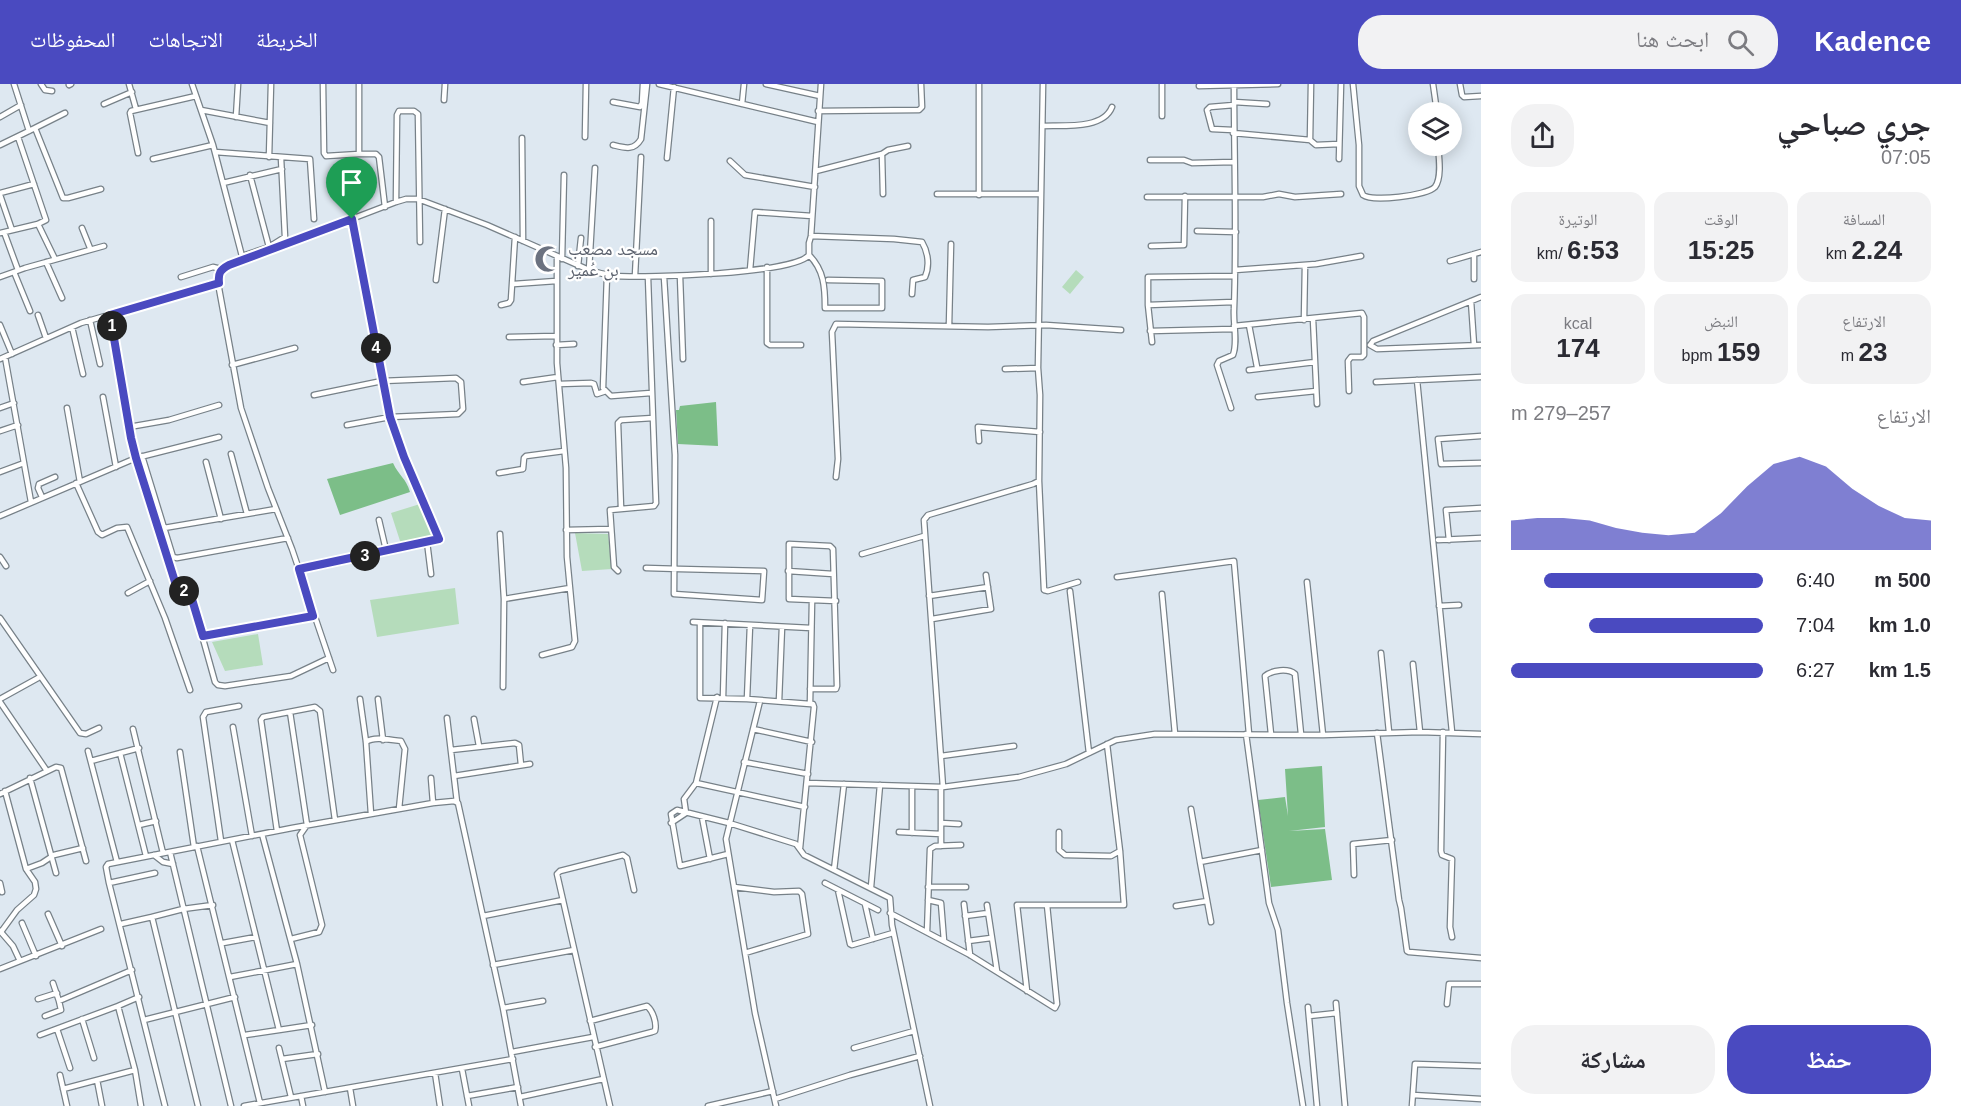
<!DOCTYPE html>
<html lang="ar">
<head>
<meta charset="utf-8">
<style>
  :root { --surface:#fff; --page:#f2f2f3; --text:#2b2b33; --muted:#7c7c81; --accent:#4a4ac0 }
  body { margin:0; font-family:Arial,"Noto Naskh Arabic",sans-serif; background:var(--page); color:var(--text); direction:rtl; height:100vh; display:flex; flex-direction:column; font-size:22px; white-space:nowrap }
  * { box-sizing:border-box; margin:0 }
  p { font-size:20px; color:var(--muted) }
  .icon { flex:none; width:33px; height:33px; fill:none; stroke:currentColor; stroke-width:2; stroke-linecap:round; stroke-linejoin:round }
  .map { position:relative; flex:1; overflow:hidden; direction:ltr }
  .side { display:flex; flex-direction:column; background:var(--surface); width:480px }
  .side>* { flex:none }
  .tools { position:absolute; left:1408px; top:18px; display:grid; gap:12px }
  .tools a { display:grid; place-items:center; width:54px; height:54px; border-radius:50%; background:var(--surface); box-shadow:0 3px 15px #0003; font-size:30px }
  .pin { position:absolute; display:grid; place-items:center; width:51px; height:51px; color:#fff; margin:-62px -26px; border-radius:50% 50% 50% 0; rotate:-45deg; box-shadow:0 0 6px #0007 }
  .pin .icon { rotate:45deg }
  .km { position:absolute; width:30px; height:30px; margin:-15px; border-radius:50%; background:#222; color:#fff; font-size:16px; line-height:30px; text-align:center }
  .round { display:grid; place-items:center; flex:none; width:63px; height:63px; border-radius:24px; background:var(--page) }
  .head { display:flex; align-items:center; justify-content:space-between; height:102px; padding:0 30px }
  h1 { font-size:33px; font-weight:700; line-height:45px }
  .stats { display:grid; grid-template-columns:repeat(3,1fr); gap:9px; height:102px; padding:6px 30px }
  .stats div { display:grid; align-content:center; border-radius:15px; background:var(--page); text-align:center }
  .stats b { font-size:26px; font-weight:700 }
  .stats small { font-size:16px; font-weight:400 }
  .stats p { font-size:16px }
  .chart { height:168px; padding:12px 30px }
  .chart p { display:flex; justify-content:space-between }
  .chart svg { width:100%; height:108px; margin-top:6px; fill:var(--accent); opacity:.7 }
  .button { display:flex; gap:12px; margin-top:auto; padding:12px 30px }
  .button a { flex:1; height:69px; border-radius:24px; background:var(--accent); color:#fff; font-size:24px; font-weight:700; line-height:69px; text-align:center }
  .button a+a { background:var(--page); color:var(--text) }
  ul { padding:0 30px; list-style:none; font-size:20px }
  li { display:grid; grid-template-columns:96px 72px 1fr; align-items:center; height:45px }
  li i { height:15px; border-radius:8px; background:var(--accent) }
  header { display:flex; align-items:center; gap:36px; box-sizing:border-box; height:84px; padding:0 30px; background:var(--accent); color:#fff }
  header strong { font-size:28px }
  nav { display:flex; gap:33px; margin-inline-start:auto; font-size:21px }
  .search { width:420px; height:54px; background:var(--page); display:flex; align-items:center; gap:15px; box-sizing:border-box; padding:0 21px; border-radius:24px; color:var(--muted); font-size:22px }
  main { display:flex; flex:1; min-height:0 }
  .map>svg:first-child { display:block }
  .green { fill:#b5dcbb }
  .forest { fill:#7cbe88 }
  .lines { fill:none; stroke-linecap:round; stroke-linejoin:round }
  .street-casing { stroke:#778188; stroke-width:7 }
  .street { stroke:#fff; stroke-width:4.5 }
  .route-casing { stroke:#fff; stroke-width:12 }
  .route { stroke:#4a4ac0; stroke-width:8 }
  .labels { text-anchor:middle; dominant-baseline:central; stroke-width:4.5; stroke-linejoin:round; paint-order:stroke }
  .worship-label { font-size:18px; fill:#5b616d; stroke:#fff; text-anchor:start }
</style>
</head>
<body>
<header>
<strong>Kadence</strong>
<div class="search"><svg class="icon" aria-label="search" viewBox="0 0 24 24"><circle cx="10" cy="10" r="6"/><path d="M15 15l6 6"/></svg>ابحث هنا</div>
<nav><a>الخريطة</a><a>الاتجاهات</a><a>المحفوظات</a></nav>
</header>
<main>
<section class="side">
<div class="head"><div><h1>جري صباحي</h1><p>07:05</p></div><a class="round"><svg class="icon" aria-label="share" viewBox="0 0 24 24"><path d="M12 15V3M7 8l5-5 5 5M5 13v7h14v-7"/></svg></a></div>
<div class="stats">
<div><p>المسافة</p><b>2.24<small> km</small></b></div>
<div><p>الوقت</p><b>15:25</b></div>
<div><p>الوتيرة</p><b>6:53<small> /km</small></b></div>
</div>
<div class="stats">
<div><p>الارتفاع</p><b>23<small> m</small></b></div>
<div><p>النبض</p><b>159<small> bpm</small></b></div>
<div><p>kcal</p><b>174</b></div>
</div>
<div class="chart"><p><span>الارتفاع</span>257–279 m</p>
<svg viewBox="0 0 160 44" preserveAspectRatio="none"><path d="M0 44V32L10 31L20 31L30 32L40 35L50 37L60 38L70 37L80 29L90 18L100 9L110 6L120 10L130 19L140 26L150 31L160 32V44z"/></svg>
</div>
<ul>
<li><b>500 m</b>6:40<i style="width:87%"></i></li>
<li><b>1.0 km</b>7:04<i style="width:69%"></i></li>
<li><b>1.5 km</b>6:27<i style="width:100%"></i></li>
</ul>
<div class="button"><a>حفظ</a><a>مشاركة</a></div>
</section>
<div class="map">
<svg width="1481" height="1022" viewBox="0 0 1481 1022">
  <rect width="100%" height="100%" fill="#dee8f1"/>
  <path class="green" d="M1076,186L1084,193L1070,210L1062,203Z
    M420,420L435,454L401,460L391,429Z
    M575,449L608,450L612,485L582,487Z
    M455,504L459,540L377,553L370,516Z
    M258,550L263,581L225,587L212,558Z"/>
  <path class="forest" d="M716,318L718,362L678,360L676,326H679L680,322Z
    M393,379C399,392 406,394 410,408L340,431L327,395Z
    M1322,682L1325,743L1289,747L1325,745L1332,796L1271,803L1258,716L1285,713L1288,732L1285,685Z"/>
  <g class="lines">
    <defs>
      <path id="street" d="M14,0L29,47
        M41,0L45,6L52,7
        M129,0L136,25
        M192,0L213,61L243,176
        M323,0L324,69L326,72L359,70V0
        M659,0L818,38
        M766,0L820,12
        M1162,0V32
        M1311,0L1310,56L1316,61L1339,60
        M1353,0L1359,61V102L1363,111C1372,118 1426,112 1435,103C1442,94 1439,73 1438,62
        M1433,0L1437,28
        M1460,0L1462,11L1464,13L1481,12
        M69,1L71,0
        M1199,2L1278,0
        M444,16L445,0
        M613,18L640,23L642,19L643,0
        M1234,18L1267,20
        M104,20L132,8
        M742,20L744,0
        M201,26L270,39
        M818,27L919,26L922,23L921,0
        M0,33L21,21
        M236,33L238,0
        M1043,42C1062,41 1103,46 1112,23
        M35,44L65,29
        M1233,46L1212,45L1207,26L1210,23L1234,21
        M1233,49L1310,56
        M585,53L586,0
        M522,54L523,157
        M0,61L35,44L63,114H68L101,105
        M613,61C625,64 634,67 641,55L647,0
        M215,68L310,75L314,135
        M138,69L130,29L131,27L196,12
        M359,70H376L379,73L385,123
        M882,70L883,110
        M269,73L271,0
        M667,74L674,3
        M153,75L213,61
        M1339,75L1341,0
        M1150,76H1184L1192,79L1234,78
        M730,77L745,91L815,103
        M816,87L882,70L888,66L908,62
        M250,91L269,163
        M223,99L282,85
        M0,109L34,100
        M937,110H1041
        M0,111L12,146
        M979,111V0
        M1147,113H1263L1279,110L1295,113L1341,110
        M396,118L397,31L399,27H414L418,30L420,158
        M352,135L390,333L416,403L439,455L386,466L379,436
        M38,140L55,175
        M82,144L90,164
        M1197,147L1236,148
        M4,148L18,186
        M0,149L38,140L46,136L18,53
        M811,152L894,155L922,158C928,168 930,182 925,193L913,196L912,210
        M1151,162L1184,161L1185,112
        M1474,170V195
        M809,171C824,186 825,203 825,224H882V197L828,196
        M242,172L269,163L285,153L281,74
        M562,175L564,91
        M1450,177L1481,168
        M46,178L62,214
        M578,182L581,154
        M767,183V259L770,261H801
        M589,186L595,84
        M750,186L755,128L812,132
        M1235,186L1316,180L1361,172
        M14,188L30,227
        M711,190V137
        M607,191L603,304L611,312L651,309
        M635,192L641,73
        M680,192L683,275
        M0,193L25,184L104,162
        M181,193L213,183L221,185
        M436,196L445,125
        M514,200L556,197
        M1481,213L1373,257L1370,261L1377,265L1481,261
        M1471,217L1474,261
        M501,221L509,219L511,216L515,153
        M1148,221L1234,218
        M110,230L131,354L136,374L176,501L179,505L190,509L191,512L215,598L218,601L225,602L291,592L329,574
        M38,231L46,254
        M1313,235L1317,320
        M90,236L100,280
        M1304,236L1305,181
        M0,241L12,270
        M1249,241L1257,283
        M949,242L951,160
        M1234,242L1362,229L1364,233V271L1362,273H1351L1348,277L1349,307
        M72,243L83,290
        M1150,247L1233,245
        M509,253L556,252
        M1152,258L1148,221V193L1234,192
        M556,261L574,260
        M5,273L31,418
        M0,275L81,239L218,199
        M232,281L295,264
        M1005,285L1038,284
        M1249,286L1315,278
        M1417,296L1452,648
        M523,298L558,293
        M1376,298L1481,293
        M559,300L591,299L594,300L597,310L606,307
        M314,311L382,297L456,294L461,298L463,325L458,330L390,333L347,341
        M103,313L116,383
        M1258,313L1316,307
        M0,324L14,319
        M67,324L80,398
        M1231,324L1217,281L1219,277L1233,271C1238,258 1233,240 1234,225C1237,150 1234,75 1234,0
        M129,343L169,336L219,321
        M0,347L18,341
        M1481,352L1438,355L1441,380L1481,379
        M979,357L978,343L1040,348
        M231,370L247,430
        M142,372L173,473L177,474L288,454
        M206,378L221,435
        M0,388L24,379
        M499,389L523,385L524,374L526,372L564,367
        M836,393L838,375L832,248L836,240L988,243L1046,241L1121,246
        M1039,397L1044,506L1048,507L1078,498
        M76,399L98,448L102,451L117,444L127,443L165,534L190,606
        M42,413L38,404L39,400L55,393
        M621,424L618,339L621,336L653,334
        M0,432L136,374L219,353
        M164,444L276,425
        M566,446L610,445
        M500,450L504,515
        M1438,456L1481,454
        M1449,456L1446,426L1481,424
        M427,458L431,490
        M862,470L924,452
        M0,473L6,482
        M646,484L680,485L764,487L762,516L674,510L675,371L664,193
        M299,485L386,466
        M618,487L614,483L610,426L654,422L656,419L648,193
        M788,487L833,490
        M1117,493L1234,477L1249,650
        M1307,498L1323,651
        M1070,507L1089,669
        M128,509L150,497
        M1162,510L1175,650
        M929,512L988,503
        M1439,522L1459,521
        M0,534L80,649L86,650L99,644
        M932,535L991,525L986,491
        M693,538L811,544
        M700,539V614L747,615L810,620
        M203,552L313,532
        M1381,569L1389,648
        M542,571L572,563L575,557L567,473L566,384L557,279V173
        M1413,580L1420,648
        M333,586L292,465L268,404L241,324L218,199V190L221,185L396,118L406,115H418L487,141L589,186C598,189 607,191 616,192C645,194 794,190 809,171V159L811,152L821,0
        M503,603L504,515L570,504
        M810,605H836L837,602L833,465L830,462L789,460V515L836,517
        M717,613L696,699L805,723
        M723,614L725,539
        M0,615L38,594
        M360,615L366,658L371,730
        M378,615L383,656
        M747,615L750,541
        M760,617L726,755L755,929L776,1022
        M779,617L782,543
        M0,618L47,687
        M290,628L307,741L300,751L322,841L319,848L291,855
        M447,634L457,718
        M474,635L479,662
        M233,643L252,752
        M133,645L163,769
        M753,645L812,658
        M1443,648L1441,767L1442,771L1452,775L1450,843L1452,853
        M1377,649L1399,816L1401,824L1407,867L1409,868L1481,874
        M1246,650L1269,819L1278,846L1287,919L1303,1022
        M1271,650L1265,592C1272,586 1288,584 1295,590L1301,650
        M366,658C374,652 390,656 401,657L405,665L399,725
        M451,666L515,659L519,661L521,681
        M88,667L117,778
        M180,668L194,763
        M120,669L146,772
        M941,672L1014,662
        M91,677L139,664
        M744,678L808,690
        M454,692L530,680
        M30,694L56,789
        M431,694L433,719
        M807,699L943,703L1019,693L1066,680L1116,656L1155,650L1323,651L1420,648L1481,650
        M943,703L924,436L928,431L1033,400L1039,397L1040,311L1038,284L1043,0
        M0,710L56,683L61,684L86,777
        M1191,725L1200,778L1262,766
        M686,729L684,715L696,699
        M702,733L710,775
        M671,739L686,729
        M941,739L959,740
        M139,741L156,737
        M277,747L261,636L263,633L315,623L320,627L335,736
        M899,748L941,750
        M1059,748V766L1065,771L1111,772L1120,767
        M912,749V703
        M262,750L297,880L325,1008
        M232,756L279,946L245,951
        M221,757L203,633L206,628L239,622
        M197,762L260,1019
        M941,762V703
        M800,764L814,623L813,620H810L812,517
        M170,768L231,1022
        M728,770L680,782L671,730L677,726L729,739L796,760L804,771L890,814L892,841L930,1022
        M154,771L163,778L173,780
        M1200,778L1211,838
        M26,785L42,779L54,771L83,764
        M834,786L844,700
        M1354,791L1353,760L1392,756
        M0,799L2,808
        M109,799L155,789
        M825,799L878,826
        M734,803L774,808L799,807L802,810L808,850L745,869
        M871,803L880,701
        M928,803H966
        M838,806L850,860L852,861L893,849
        M928,816L941,819L944,857
        M865,820L873,855
        M964,820L970,871
        M987,821L997,887
        M1176,822L1207,817
        M890,829L970,871L1055,924L1057,920L1047,821
        M48,830L62,862
        M483,832L563,816
        M965,832L988,829
        M22,839L36,872
        M121,840L152,833
        M0,847L13,862L20,877
        M1,848L17,826L34,811L36,805L35,798L26,785L5,707
        M927,848L930,765L935,762L961,761
        M968,857L991,854
        M223,859L256,853
        M493,881L574,866
        M0,885L101,845
        M230,893L297,880
        M53,899L59,917L132,886
        M1027,907L1017,821H1124L1120,767L1107,660
        M38,915L57,909
        M1336,919L1345,1022
        M1447,920L1449,900H1481
        M118,922L139,913
        M1308,923L1317,1022
        M503,924L543,917
        M45,932L61,926L59,917
        M1309,932L1337,929
        M82,935L94,974
        M144,936L235,913
        M590,937L647,922C653,927 657,939 655,947L652,948L595,963
        M57,945L70,984
        M279,946L312,941
        M40,951L118,922L135,986L141,1022
        M279,964L291,1013
        M854,964L914,947
        M512,968L593,953
        M282,975L318,970
        M462,985L469,1022
        M435,989L440,1022
        M60,991L67,1022
        M97,996L102,1022
        M350,1004L353,1022
        M63,1005L135,986
        M1413,1011L1481,1015
        M301,1012L303,1022
        M467,1012L518,1003
        M520,1013L603,995
        M775,1015L850,991L920,972
        M165,1022L109,799L106,783L108,780L292,744L433,719L454,717L458,719L503,924L521,1022
        M198,1022L152,833L183,825L213,821
        M244,1022L513,975
        M610,1022L557,790L560,787L623,771L627,774L634,806
        M708,1022L773,1007
        M1412,1022L1415,980L1481,982"/>
    </defs>
    <use href="#street" class="street-casing"/>
    <use href="#street" class="street"/>
  </g>
  <g class="lines">
    <defs>
      <path id="route" d="M352,135L390,333L404,373L439,455L299,485L313,532L203,552L191,512L189,509L179,505L176,501L136,374L131,354L110,231L219,199C218,189 220,186 229,181Z"/>
    </defs>
    <use href="#route" class="route-casing"/>
    <use href="#route" class="route"/>
  </g>
  <defs>
    <symbol id="mosque-bare" viewBox="-9 -9 18 18"><path d="M3.5-4.9A6 6 0 1 0 3.5 4.9A5 5 0 1 1 3.5-4.9Z" fill="#6b7280" stroke="#fff" stroke-width="2.5" paint-order="stroke"/></symbol>
  </defs>
  <g fill-rule="evenodd">
    <use href="#mosque-bare" x="529" y="156" width="38" height="38"/>
  </g>
  <g class="labels">
    <g class="worship-label">
      <text x="568" y="165">مسجد مصعب<tspan x="568" dy="21">بن عُمير</tspan></text>
    </g>
  </g>
</svg>
<div class="tools">
<a><svg class="icon" aria-label="layers" viewBox="0 0 24 24"><path d="M12 4l9 5-9 5-9-5zM3 14l9 5 9-5"/></svg></a>
</div>
<div class="pin" style="left:352px;top:135px;background:#1e9e55"><svg class="icon" aria-label="arrive" viewBox="0 0 24 24"><path d="M6 21V4h12l-3 4 3 4H6"/></svg></div>
<b class="km" style="left:112px;top:242px">1</b>
<b class="km" style="left:184px;top:507px">2</b>
<b class="km" style="left:365px;top:472px">3</b>
<b class="km" style="left:376px;top:264px">4</b>
</div>
</main>
</body>
</html>
